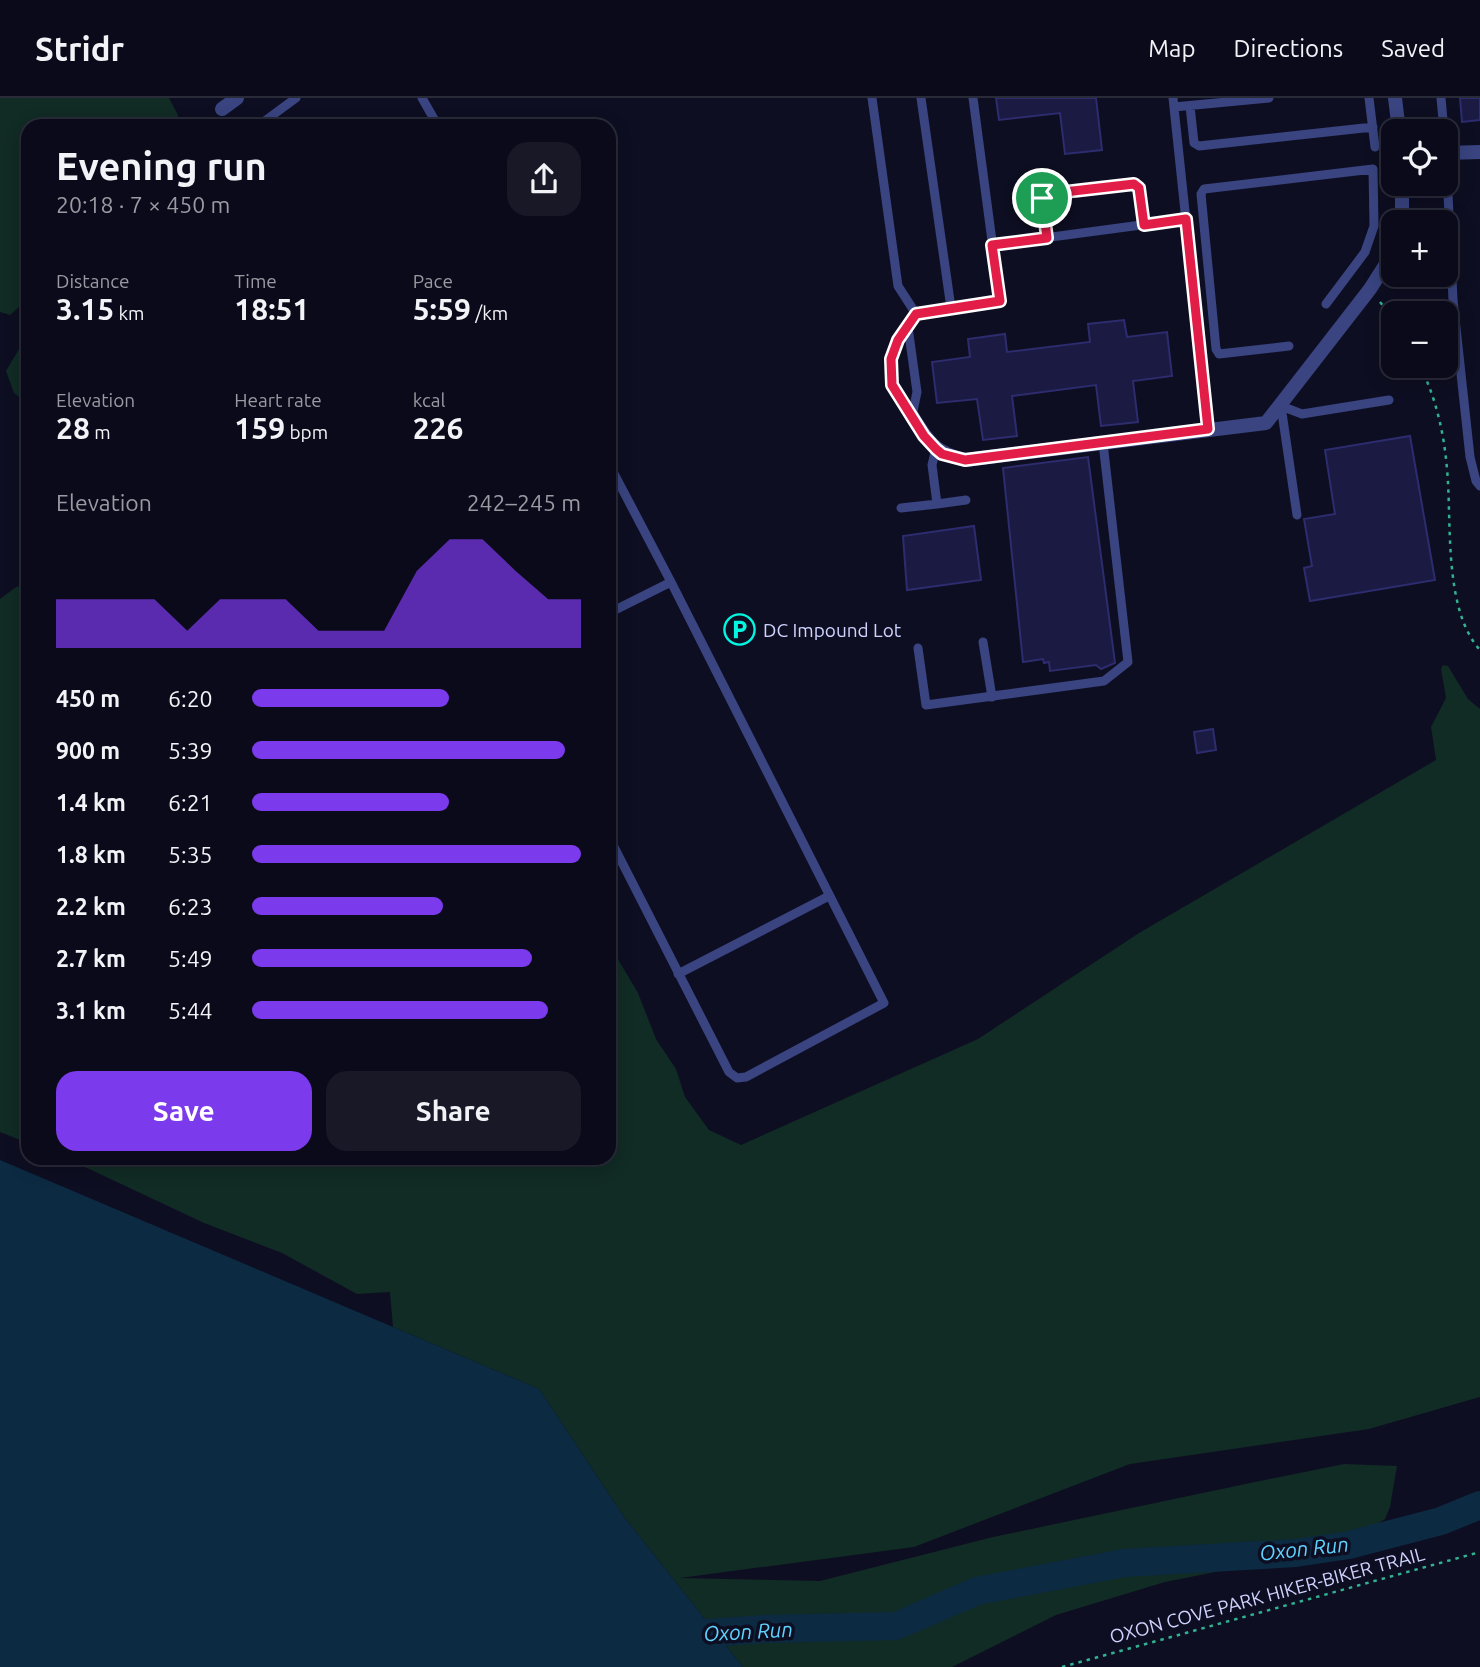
<!DOCTYPE html>
<html lang="en">
<head>
<meta charset="utf-8">
<style>
  :root { --surface:#0a0a1a; --page:#181827; --text:#f1f3f6; --muted:#999aa2; --line:#2a2b39; --accent:#7c3aed }
  body { margin:0; font-family:Ubuntu,sans-serif; background:var(--page); color:var(--text); height:100vh; display:flex; flex-direction:column; font-size:26px; white-space:nowrap }
  * { box-sizing:border-box; margin:0 }
  p { font-size:23px; color:var(--muted) }
  .icon { flex:none; width:38px; height:38px; fill:none; stroke:currentColor; stroke-width:2; stroke-linecap:round; stroke-linejoin:round }
  .map { position:relative; flex:1; overflow:hidden }
  .sheet { position:absolute; left:21px; top:21px; width:595px; height:1046px; display:flex; flex-direction:column; background:var(--surface); border-radius:21px; box-shadow:0 4px 18px #0003,0 0 0 2px var(--line) }
  .sheet>* { flex:none }
  .buttons { position:absolute; left:1381px; top:21px; display:grid; gap:14px }
  .buttons a { display:grid; place-items:center; width:77px; height:77px; border-radius:14px; background:var(--surface); box-shadow:0 4px 18px #0003,0 0 0 2px var(--line); font-size:35px }
  .pin { position:absolute; display:grid; place-items:center; width:60px; height:60px; color:#fff; margin:-30px; border:4px solid #fff; border-radius:50%; box-shadow:0 2px 7px #0007 }
  .round { display:grid; place-items:center; flex:none; width:74px; height:74px; border-radius:21px; background:var(--page) }
  .summary { display:flex; align-items:center; justify-content:space-between; height:119px; padding:0 35px }
  h1 { font-size:38px; font-weight:600; line-height:52px }
  .metrics { display:grid; grid-template-columns:repeat(3,1fr); gap:10px; height:119px; padding:7px 35px }
  .metrics div { display:grid; align-content:center }
  .metrics b { font-size:30px; font-weight:600 }
  .metrics small { font-size:19px; font-weight:400 }
  .metrics p { font-size:19px }
  .chart { height:196px; padding:14px 35px }
  .chart p { display:flex; justify-content:space-between }
  .chart svg { width:100%; height:126px; margin-top:7px; fill:var(--accent); opacity:.7 }
  .action { display:flex; gap:14px; margin-top:auto; padding:14px 35px }
  .action a { flex:1; height:80px; border-radius:21px; background:var(--accent); color:#fff; font-size:28px; font-weight:600; line-height:80px; text-align:center }
  .action a+a { background:var(--page); color:var(--text) }
  ul { padding:0 35px; list-style:none; font-size:23px }
  li { display:grid; grid-template-columns:112px 84px 1fr; align-items:center; height:52px }
  li i { height:18px; border-radius:9px; background:var(--accent) }
  header { display:flex; align-items:center; gap:42px; box-sizing:border-box; height:98px; padding:0 35px; background:var(--surface); border-bottom:2px solid var(--line) }
  header strong { font-size:33px }
  nav { display:flex; gap:38px; margin-inline-start:auto; font-size:24px }
  .map>svg:first-child { display:block }
  .green { fill:#112b25 }
  .water { fill:#0c2a42 }
  .lines { fill:none; stroke-linecap:round; stroke-linejoin:round }
  .river { stroke:#0c2a42; stroke-width:28 }
  .building { fill:#1a1a42; stroke:#2d2c6e; stroke-width:2 }
  .path { stroke:#30b291; stroke-width:2.5; stroke-dasharray:3.5 5; stroke-linecap:butt }
  .service { stroke:#394480; stroke-width:9 }
  .minor { stroke:#394480; stroke-width:14 }
  .route-casing { stroke:#fff; stroke-width:14 }
  .route { stroke:#e11d48; stroke-width:9 }
  .labels { text-anchor:middle; dominant-baseline:central; stroke-width:7; stroke-linejoin:round; paint-order:stroke }
  .poi-label { font-size:19px; fill:#cfd3fe; stroke:#0e0e22; text-anchor:start }
  .street-label { font-size:19px; fill:#cfd3fe; stroke:#0e0e22 }
  .water-label { font-size:21px; font-style:italic; fill:#5ed2fd; stroke:#0e0e22 }
</style>
</head>
<body>
<header>
<strong>Stridr</strong>
<nav><a>Map</a><a>Directions</a><a>Saved</a></nav>
</header>
<div class="map">
<svg width="1480" height="1569" viewBox="0 0 1480 1569">
  <rect width="100%" height="100%" fill="#0e0e22"/>
  <path class="green" d="M0,0H169L178,17L176,28H28V201L10,217L0,214Z
    M28,236V305L14,295L6,273Z
    M28,486V1045L0,1034V501L16,489Z
    M1443,567L1448,568L1468,601L1480,611V1299L1369,1331L1130,1366L914,1449L680,1480L820,1483L993,1439L1255,1384L1344,1366L1397,1368L1390,1409L1385,1421L1346,1448L1165,1484L1056,1517L952,1569H743L624,1419L539,1291L393,1229L390,1194L357,1196L282,1155L204,1125L68,1061L609,1060V846L638,895L656,941L676,971L685,999L709,1032L741,1047L978,941L1139,835L1436,662L1431,629L1446,600L1441,571Z"/>
  <path class="water" d="M0,1062L539,1291L624,1419L743,1569H0Z"/>
  <g class="lines">
    <path class="river" d="M678,1537L766,1531L896,1528L977,1493L1124,1465L1296,1455L1349,1447L1441,1423L1480,1407"/>
  </g>
  <path class="building" d="M996,0H1096L1102,52L1065,56L1060,15L999,22Z
    M1460,0H1480V22L1462,24Z
    M1124,222L1127,239L1167,234L1172,278L1133,283L1138,324L1101,328L1096,287L1012,298L1017,338L983,342L977,301L937,305L932,264L970,259L968,241L1005,236L1007,254L1090,244L1088,226Z
    M1410,338L1435,482L1310,503L1304,470L1312,468L1304,421L1335,416L1325,352Z
    M1088,359L1115,565L1101,571L1096,567L1050,573L1049,564L1044,565L1043,561L1023,564L1003,370Z
    M974,428L981,482L907,492L903,438Z
    M1213,631L1216,652L1197,655L1194,634Z"/>
  <g class="lines">
    <path class="path" d="M1380,204L1393,220
      M1420,268C1436,300 1444,335 1447,371C1452,423 1443,511 1480,552
      M1062,1569L1480,1454"/>
    <path class="service" d="M422,0L438,28
      M872,0L898,188L916,216
      M921,0L951,210
      M1173,0L1208,331
      M1369,0L1375,49
      M1441,0L1444,33
      M1190,8L1194,45L1199,48L1373,29
      M1174,9L1269,0
      M258,28L296,0
      M1446,54L1453,202L1470,359L1476,383L1480,388
      M1047,140L1042,100L1047,95L1134,86L1139,90L1144,127
      M992,147L1186,121
      M916,216L1000,203L973,0
      M908,229L917,294L912,318C889,283 881,266 908,229Z
      M1289,248L1219,256L1216,251L1201,96L1204,91L1373,71L1374,128L1365,154L1326,206
      M609,366L671,484L609,515
      M937,406L966,402
      M901,410L937,406L932,367L936,350
      M1297,417L1281,308L1302,316L1389,302
      M983,544L992,599
      M918,550L926,607L1104,583L1128,564L1103,345
      M609,739L729,974L737,980L746,979L884,905L671,484
      M678,876L829,798"/>
    <path class="minor" d="M1395,0L1399,33
      M222,11L237,0
      M1446,55L1480,54
      M1402,124V86
      M912,318C928,344 935,355 965,362L1266,325L1370,191L1393,155"/>
  </g>
  <g class="lines">
    <defs>
      <path id="route" d="M1134,86L1139,90L1144,127L1186,121L1208,331L965,362L942,356L936,351L924,338L892,287L891,261L898,242L916,216L1000,203L992,147L1047,140L1042,100L1047,96Z"/>
    </defs>
    <use href="#route" class="route-casing"/>
    <use href="#route" class="route"/>
  </g>
  <defs>
    <symbol id="parking-ring" viewBox="-11 -11 22 22"><circle r="9.5" fill="#0e0e22" stroke="#03f6df" stroke-width="1.5"/><path d="M-3.5-5.5H1a3.5 3.5 0 0 1 0 7H-1V5.5H-3.5ZM-1-3.4V-.6H.8a1.4 1.4 0 0 0 0-2.8Z" fill="#03f6df"/></symbol>
  </defs>
  <g fill-rule="evenodd">
    <use href="#parking-ring" x="722" y="514" width="35" height="35"/>
  </g>
  <g class="labels">
    <g class="poi-label">
      <text x="763" y="532">DC Impound Lot</text>
    </g>
    <g class="street-label">
      <text transform="translate(1267 1497) rotate(-15)">OXON COVE PARK HIKER-BIKER TRAIL</text>
    </g>
    <g class="water-label">
      <text transform="translate(1304 1450) rotate(-6)">Oxon Run</text>
      <text transform="translate(748 1533) rotate(-3)">Oxon Run</text>
    </g>
  </g>
</svg>
<div class="buttons">
<a><svg class="icon" aria-label="locate" viewBox="0 0 24 24"><circle cx="12" cy="12" r="6"/><path d="M12 2v4M12 18v4M2 12h4M18 12h4"/></svg></a>
<a>+</a>
<a>−</a>
</div>
<div class="pin" style="left:1042px;top:100px;background:#1e9e55"><svg class="icon" aria-label="arrive" viewBox="0 0 24 24"><path d="M6 21V4h12l-3 4 3 4H6"/></svg></div>
<section class="sheet">
<div class="summary"><div><h1>Evening run</h1><p>20:18 · 7 × 450 m</p></div><a class="round"><svg class="icon" aria-label="share" viewBox="0 0 24 24"><path d="M12 15V3M7 8l5-5 5 5M5 13v7h14v-7"/></svg></a></div>
<div class="metrics">
<div><p>Distance</p><b>3.15<small> km</small></b></div>
<div><p>Time</p><b>18:51</b></div>
<div><p>Pace</p><b>5:59<small> /km</small></b></div>
</div>
<div class="metrics">
<div><p>Elevation</p><b>28<small> m</small></b></div>
<div><p>Heart rate</p><b>159<small> bpm</small></b></div>
<div><p>kcal</p><b>226</b></div>
</div>
<div class="chart"><p><span>Elevation</span>242–245 m</p>
<svg viewBox="0 0 160 44" preserveAspectRatio="none"><path d="M0 44V27L10 27L20 27L30 27L40 38L50 27L60 27L70 27L80 38L90 38L100 38L110 17L120 6L130 6L140 17L150 27L160 27V44z"/></svg>
</div>
<ul>
<li><b>450 m</b>6:20<i style="width:60%"></i></li>
<li><b>900 m</b>5:39<i style="width:95%"></i></li>
<li><b>1.4 km</b>6:21<i style="width:60%"></i></li>
<li><b>1.8 km</b>5:35<i style="width:100%"></i></li>
<li><b>2.2 km</b>6:23<i style="width:58%"></i></li>
<li><b>2.7 km</b>5:49<i style="width:85%"></i></li>
<li><b>3.1 km</b>5:44<i style="width:90%"></i></li>
</ul>
<div class="action"><a>Save</a><a>Share</a></div>
</section>
</div>
</body>
</html>
